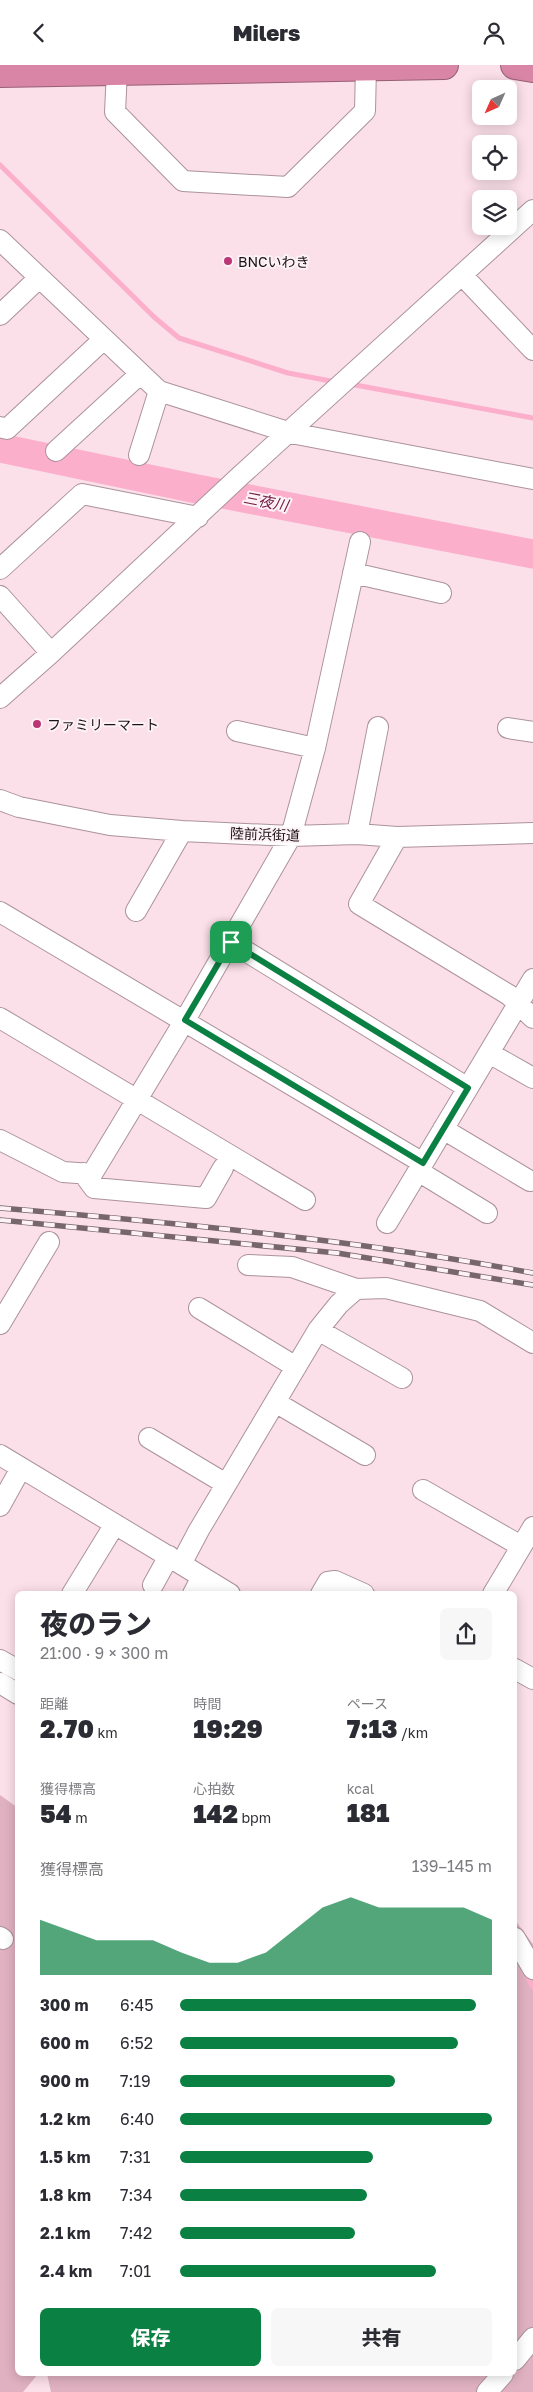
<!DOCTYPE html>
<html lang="ja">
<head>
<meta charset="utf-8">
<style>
  :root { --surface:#fff; --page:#f7f7f7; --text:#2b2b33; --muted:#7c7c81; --accent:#0b8043 }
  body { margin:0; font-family:"Golos Text","Noto Sans JP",sans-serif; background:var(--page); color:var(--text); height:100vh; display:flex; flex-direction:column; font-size:19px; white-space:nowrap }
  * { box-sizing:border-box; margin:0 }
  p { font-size:16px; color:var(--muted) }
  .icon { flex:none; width:28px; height:28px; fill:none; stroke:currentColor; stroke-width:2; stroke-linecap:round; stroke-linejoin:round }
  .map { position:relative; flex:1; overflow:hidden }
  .panel { position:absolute; left:15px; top:1526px; width:502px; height:785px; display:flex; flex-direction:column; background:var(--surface); border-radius:8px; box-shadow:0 2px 12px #0003 }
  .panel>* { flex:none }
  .needle { width:32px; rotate:225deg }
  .controls { position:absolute; left:472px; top:15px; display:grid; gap:10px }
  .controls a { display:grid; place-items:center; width:45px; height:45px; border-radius:8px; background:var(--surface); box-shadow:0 2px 12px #0003; font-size:25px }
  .pin { position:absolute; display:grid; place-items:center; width:42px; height:42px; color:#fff; margin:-21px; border-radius:10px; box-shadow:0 2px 8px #0006 }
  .round { display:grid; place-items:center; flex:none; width:52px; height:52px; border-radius:8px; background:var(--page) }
  .headline { display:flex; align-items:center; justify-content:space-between; height:85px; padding:0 25px }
  h1 { font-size:28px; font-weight:800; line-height:38px }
  .stats { display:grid; grid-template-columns:repeat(3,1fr); gap:8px; height:85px; padding:5px 25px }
  .stats div { display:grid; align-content:center }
  .stats b { font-size:25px; font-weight:800 }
  .stats small { font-size:14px; font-weight:400 }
  .stats p { font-size:14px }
  .chart { height:140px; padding:10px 25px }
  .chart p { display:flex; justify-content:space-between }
  .chart svg { width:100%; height:90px; margin-top:5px; fill:var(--accent); opacity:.7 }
  .action { display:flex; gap:10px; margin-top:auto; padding:10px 25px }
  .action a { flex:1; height:58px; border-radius:8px; background:var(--accent); color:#fff; font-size:20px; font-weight:800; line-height:58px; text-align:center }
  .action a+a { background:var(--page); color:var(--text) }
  ul { padding:0 25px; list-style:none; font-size:16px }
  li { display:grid; grid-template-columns:80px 60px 1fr; align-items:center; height:38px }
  li i { height:12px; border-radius:6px; background:var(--accent) }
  header { display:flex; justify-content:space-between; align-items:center; height:65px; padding:0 25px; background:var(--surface); font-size:22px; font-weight:800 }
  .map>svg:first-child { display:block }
  .green { fill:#e0b1c1 }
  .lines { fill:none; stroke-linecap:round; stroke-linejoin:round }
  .stream { stroke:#fbafcb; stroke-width:5 }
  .river { stroke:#fbafcb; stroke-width:29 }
  .minor-casing { stroke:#ac939b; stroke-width:22 }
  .highway-casing { stroke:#975e74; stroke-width:30 }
  .minor { stroke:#fff; stroke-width:20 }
  .highway { stroke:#d986a6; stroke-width:28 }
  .rail-casing { stroke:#78666d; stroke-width:5.5 }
  .rail { stroke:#fdf2f5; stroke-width:4; stroke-dasharray:11; stroke-linecap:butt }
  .route-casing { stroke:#fff; stroke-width:10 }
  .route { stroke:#0b8043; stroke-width:6 }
  .poi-dot { fill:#bc3575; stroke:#fdf2f5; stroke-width:2 }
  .labels { text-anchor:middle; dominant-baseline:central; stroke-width:4; stroke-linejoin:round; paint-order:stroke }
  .poi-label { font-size:14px; fill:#1d1317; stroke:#fdf2f5; text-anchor:start }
  .street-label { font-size:14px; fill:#1d1317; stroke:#fdf2f5 }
  .water-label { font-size:15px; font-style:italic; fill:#752048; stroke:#fdf2f5 }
</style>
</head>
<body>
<header><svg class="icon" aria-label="back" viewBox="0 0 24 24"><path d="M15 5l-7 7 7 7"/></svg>Milers<svg class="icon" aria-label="person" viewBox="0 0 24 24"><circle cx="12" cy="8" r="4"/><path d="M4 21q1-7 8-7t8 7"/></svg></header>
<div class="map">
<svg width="533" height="2327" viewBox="0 0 533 2327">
  <rect width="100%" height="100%" fill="#fbdfe9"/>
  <path class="green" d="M0,1730L18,1743V2309H38L23,2327H0Z
    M515,1855L533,1879V2327H51L47,2309H515Z"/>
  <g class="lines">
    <path class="stream" d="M0,100L154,252L179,273L288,308L336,317
      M350,319L533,353
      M524,1906L533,1922"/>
    <path class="river" d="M0,383L192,423L533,489"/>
    <defs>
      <path id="minor" d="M117,6L115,47L183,116L288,122L365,46L366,1
        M0,175L159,326L291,368L533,414
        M462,210L533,285
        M0,250L39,213
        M0,362L7,364L104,274
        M56,386L140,309
        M139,390L159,326
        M0,504L82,429L198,452
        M353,508L441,528
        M0,531L51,588
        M0,633L51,588L239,412L533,145
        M508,663L533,667
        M237,666L315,683
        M0,735L19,742L110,760L182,766L291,771L357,769L397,772L533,768
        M357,769L378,662
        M397,772L359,839L509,930L533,953
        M136,846L182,766
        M0,847L423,1098L533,914
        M231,877L468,1023
        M0,953L305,1135
        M489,988L533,1013
        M443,1064L530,1116
        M0,1075L63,1107L92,1109L185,955L291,771L315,683L360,477
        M418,1106L487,1148
        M83,1108L94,1123L206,1133L223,1103
        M387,1158L423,1098
        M248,1200L292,1202L356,1224
        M199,1243L296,1302
        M0,1259L49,1177
        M318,1265L402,1313
        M275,1337L365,1390
        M149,1373L226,1419
        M0,1390L181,1499L199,1465L318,1265L339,1239L356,1224L386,1223L480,1246L533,1278
        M423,1425L521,1481
        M0,1441L21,1403
        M181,1499L230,1529
        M153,1520L169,1491
        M72,1529L115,1459
        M193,1529L202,1512
        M321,1529L328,1517L335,1516L364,1529
        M493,1529L533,1462
        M0,1595L18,1605
        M515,1604L533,1614
        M0,1618L18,1629
        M0,1872L3,1874
        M515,1873L533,1904
        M515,2295L533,2273
        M487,2327L503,2309"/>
      <path id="highway" d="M515,0L533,3
        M0,8L444,0"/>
    </defs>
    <use href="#minor" class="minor-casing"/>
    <use href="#highway" class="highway-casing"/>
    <use href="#minor" class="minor"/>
    <use href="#highway" class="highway"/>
    <defs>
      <path id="rail" d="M0,1143C179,1158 357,1175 533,1208
        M0,1155L337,1188L533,1220"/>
    </defs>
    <use href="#rail" class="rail-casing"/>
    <use href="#rail" class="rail"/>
  </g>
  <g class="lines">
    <defs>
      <path id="route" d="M231,877L468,1023L423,1098L185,955Z"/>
    </defs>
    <use href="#route" class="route-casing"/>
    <use href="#route" class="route"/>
  </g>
  <g class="poi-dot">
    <circle cx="228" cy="196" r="5"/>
    <circle cx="37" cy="659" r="5"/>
  </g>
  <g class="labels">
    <g class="poi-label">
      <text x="238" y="196">BNCいわき</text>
      <text x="47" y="659">ファミリーマート</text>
    </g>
    <g class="street-label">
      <text transform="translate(265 769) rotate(2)">陸前浜街道</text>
    </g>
    <g class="water-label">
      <text transform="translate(266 436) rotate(11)">三夜川</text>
    </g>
  </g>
</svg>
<div class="controls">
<a><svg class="needle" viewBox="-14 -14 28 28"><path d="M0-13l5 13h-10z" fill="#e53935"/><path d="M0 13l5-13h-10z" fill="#7c7c81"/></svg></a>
<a><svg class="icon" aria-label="locate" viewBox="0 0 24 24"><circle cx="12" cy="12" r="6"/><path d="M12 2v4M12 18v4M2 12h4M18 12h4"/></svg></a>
<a><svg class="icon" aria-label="layers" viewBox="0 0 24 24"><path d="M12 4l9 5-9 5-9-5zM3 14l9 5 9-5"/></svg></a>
</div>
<div class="pin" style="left:231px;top:877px;background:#1e9e55"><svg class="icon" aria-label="arrive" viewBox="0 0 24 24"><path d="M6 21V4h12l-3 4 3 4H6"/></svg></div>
<section class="panel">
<div class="headline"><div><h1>夜のラン</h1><p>21:00 · 9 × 300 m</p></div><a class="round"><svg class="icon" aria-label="share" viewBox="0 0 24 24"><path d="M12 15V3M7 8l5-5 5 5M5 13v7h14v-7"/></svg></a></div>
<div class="stats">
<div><p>距離</p><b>2.70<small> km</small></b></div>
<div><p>時間</p><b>19:29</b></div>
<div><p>ペース</p><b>7:13<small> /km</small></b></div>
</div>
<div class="stats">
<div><p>獲得標高</p><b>54<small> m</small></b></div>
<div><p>心拍数</p><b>142<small> bpm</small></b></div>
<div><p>kcal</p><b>181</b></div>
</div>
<div class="chart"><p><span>獲得標高</span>139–145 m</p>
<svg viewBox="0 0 160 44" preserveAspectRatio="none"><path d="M0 44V17L10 22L20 27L30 27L40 27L50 33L60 38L70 38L80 33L90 22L100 11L110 6L120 11L130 11L140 11L150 11L160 17V44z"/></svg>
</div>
<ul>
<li><b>300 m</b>6:45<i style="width:95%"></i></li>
<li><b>600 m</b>6:52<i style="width:89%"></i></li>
<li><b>900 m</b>7:19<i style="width:69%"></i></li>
<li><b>1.2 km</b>6:40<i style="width:100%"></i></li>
<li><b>1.5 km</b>7:31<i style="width:62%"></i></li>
<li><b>1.8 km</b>7:34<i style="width:60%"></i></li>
<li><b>2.1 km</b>7:42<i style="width:56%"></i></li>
<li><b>2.4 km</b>7:01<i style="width:82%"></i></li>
</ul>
<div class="action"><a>保存</a><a>共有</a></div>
</section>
</div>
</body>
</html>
